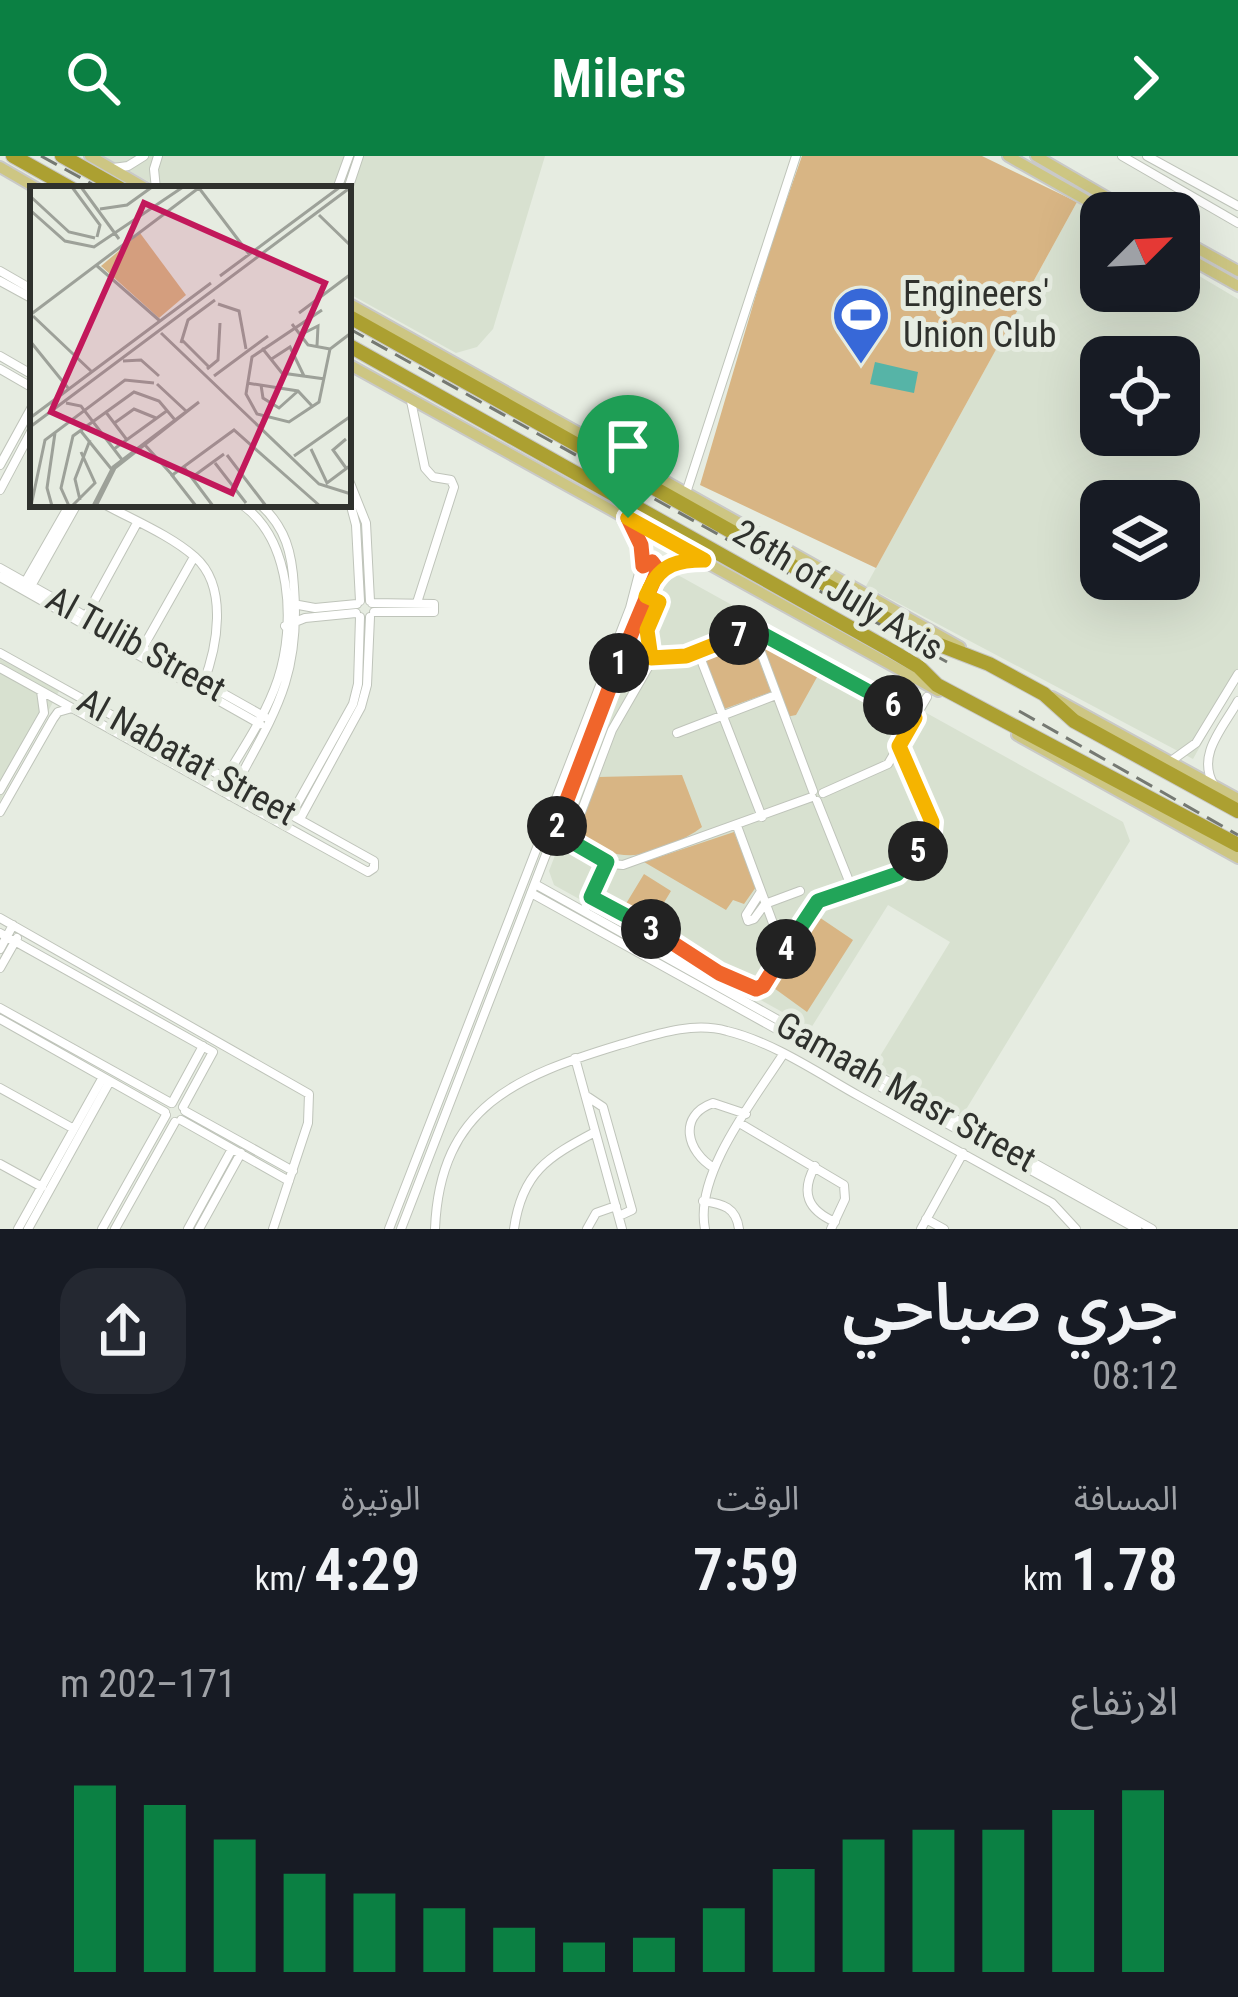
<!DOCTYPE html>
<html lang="ar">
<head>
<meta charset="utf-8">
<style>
  :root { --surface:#171b24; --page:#242831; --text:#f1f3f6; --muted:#9ea1a6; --accent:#0b8043 }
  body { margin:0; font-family:"Roboto Condensed","Noto Sans Arabic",sans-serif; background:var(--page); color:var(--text); direction:rtl; height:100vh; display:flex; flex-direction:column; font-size:45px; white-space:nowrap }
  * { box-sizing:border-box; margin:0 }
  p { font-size:39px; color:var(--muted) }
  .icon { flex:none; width:66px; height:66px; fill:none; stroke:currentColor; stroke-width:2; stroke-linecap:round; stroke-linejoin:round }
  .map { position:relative; height:1073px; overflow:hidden; direction:ltr }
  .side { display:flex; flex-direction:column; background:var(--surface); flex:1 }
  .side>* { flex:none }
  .needle { width:78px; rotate:66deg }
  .fabs { position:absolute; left:1080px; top:36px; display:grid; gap:24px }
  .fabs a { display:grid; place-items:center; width:120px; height:120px; border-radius:24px; background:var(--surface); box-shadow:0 12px 48px #0002; font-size:60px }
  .pin { position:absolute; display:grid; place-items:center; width:102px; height:102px; color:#fff; margin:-123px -51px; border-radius:50% 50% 50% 0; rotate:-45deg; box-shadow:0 0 12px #0007 }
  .pin .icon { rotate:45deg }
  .km { position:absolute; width:60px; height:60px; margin:-30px; border-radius:50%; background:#222; color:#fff; font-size:33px; line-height:60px; text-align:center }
  .round { display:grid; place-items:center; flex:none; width:126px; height:126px; border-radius:36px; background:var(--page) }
  .headline { display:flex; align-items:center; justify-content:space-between; height:204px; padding:0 60px }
  h1 { font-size:66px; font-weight:600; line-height:90px }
  .stats { display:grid; grid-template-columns:repeat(3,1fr); gap:18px; height:204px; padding:12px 60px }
  .stats div { display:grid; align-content:center }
  .stats b { font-size:60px; font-weight:600 }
  .stats small { font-size:33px; font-weight:400 }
  .stats p { font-size:33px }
  .chart { height:336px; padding:24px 60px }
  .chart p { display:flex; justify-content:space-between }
  .chart svg { width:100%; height:216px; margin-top:12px; stroke:var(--accent); stroke-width:6 }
  header { display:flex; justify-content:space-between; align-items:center; height:156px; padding:0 60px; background:var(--accent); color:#fff; font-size:54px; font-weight:600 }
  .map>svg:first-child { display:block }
  .built { fill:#d8e1d0; fill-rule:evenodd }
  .green { fill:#d8b584 }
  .water { fill:#56b4a7 }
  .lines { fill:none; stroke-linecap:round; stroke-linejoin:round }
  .minor-casing { stroke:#bfc4ba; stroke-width:10 }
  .major-casing { stroke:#c9c9c8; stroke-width:14 }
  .highway-casing { stroke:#c9c9c8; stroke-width:16 }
  .minor { stroke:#fff; stroke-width:8 }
  .major { stroke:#cdc683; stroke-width:10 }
  .highway { stroke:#aca031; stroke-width:14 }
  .rail { stroke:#757972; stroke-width:3; stroke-dasharray:18 9; stroke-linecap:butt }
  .split-1-casing { stroke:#fff; stroke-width:24 }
  .split-2-casing { stroke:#fff; stroke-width:24 }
  .split-3-casing { stroke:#fff; stroke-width:24 }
  .split-4-casing { stroke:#fff; stroke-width:24 }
  .split-5-casing { stroke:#fff; stroke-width:24 }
  .split-6-casing { stroke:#fff; stroke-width:24 }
  .split-7-casing { stroke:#fff; stroke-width:24 }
  .split-8-casing { stroke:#fff; stroke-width:24 }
  .split-9-casing { stroke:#fff; stroke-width:24 }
  .split-1 { stroke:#f0652b; stroke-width:15 }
  .split-2 { stroke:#f0652b; stroke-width:15 }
  .split-3 { stroke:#22a559; stroke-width:15 }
  .split-4 { stroke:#f0652b; stroke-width:15 }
  .split-5 { stroke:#22a559; stroke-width:15 }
  .split-6 { stroke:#f5b400; stroke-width:15 }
  .split-7 { stroke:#22a559; stroke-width:15 }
  .split-8 { stroke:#f5b400; stroke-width:15 }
  .split-9 { stroke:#f5b400; stroke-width:15 }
  .labels { text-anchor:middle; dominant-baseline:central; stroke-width:10; stroke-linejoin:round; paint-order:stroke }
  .poi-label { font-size:36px; fill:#2f312d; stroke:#e6ece1; text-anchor:start }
  .street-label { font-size:36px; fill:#2f312d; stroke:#e6ece1 }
  .inset-road { fill:none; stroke:#9da199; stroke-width:3 }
  .view { fill:#c2185b; fill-opacity:0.15; stroke:#c2185b; stroke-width:6 }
  .inset-edge { fill:none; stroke:#2f312d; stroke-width:6 }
</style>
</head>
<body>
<header><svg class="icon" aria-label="forward" viewBox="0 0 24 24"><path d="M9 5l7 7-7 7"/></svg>Milers<svg class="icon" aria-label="search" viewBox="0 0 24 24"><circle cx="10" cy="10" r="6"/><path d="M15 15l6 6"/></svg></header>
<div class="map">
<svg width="1238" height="1073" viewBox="0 0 1238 1073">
  <rect width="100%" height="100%" fill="#e6ece1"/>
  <path class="built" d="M102,0H545L493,173L477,191L456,197L348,137V33H162Z
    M1077,46L1101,61V135H1179V108L1238,143V523L1193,603L866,430ZM1101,201H1179V279H1101ZM1101,345H1179V423H1101Z
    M676,418L1123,666L1130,685L962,960L874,910L950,786L888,749L811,872L554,729L549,715L659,429Z
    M0,503L59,535L0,645Z"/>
  <path class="green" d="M802,0H982L1077,46L876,412L700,329L770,91Z
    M758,479L821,514L796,559L786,561Z
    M750,480L771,536L724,553L704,505L706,496Z
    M682,619L702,671L695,676C653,701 622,710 580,682L579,676L598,621Z
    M734,676L756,731L744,748L733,744L726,754L644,706Z
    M644,718L671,735L651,768L624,751Z
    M813,757L853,784L807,856L767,827Z"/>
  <path class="water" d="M875,206L918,216L914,237L870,228Z"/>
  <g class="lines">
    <defs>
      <path id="minor" d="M1122,0L1238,67
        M1147,0L1238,50
        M113,12L128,10L144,0
        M156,33L154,13L158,0
        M337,33L349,0
        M348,33L359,0
        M0,115L33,134
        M0,125L33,143
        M0,200L33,219
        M0,213L33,232
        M411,245L425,312L433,321L451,324L454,331L414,456
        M0,309L33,249
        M348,322L366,367L370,445
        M0,334L33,272
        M686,337L796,0
        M348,339L356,369L360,445
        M104,348C133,364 170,379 195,401C229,431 217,492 203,528
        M0,412L265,561
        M0,421L260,568
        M23,430L70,348
        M31,430L77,348
        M372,447L434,448V456H374
        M293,448L315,452L357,448
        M86,460L137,367
        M285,470L305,462L356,457
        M753,475L813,635
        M625,490C700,519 697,479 757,475L915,562
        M142,493L194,401
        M698,496L762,661
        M0,497L374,705V712L368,716L0,512
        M677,577L776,539
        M1171,605L1196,587L1238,518
        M224,624C244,591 266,559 278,523C296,468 292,383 241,348
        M1214,629C1196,599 1223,572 1238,545
        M0,634L44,557L41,535
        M823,637L888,608L927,541
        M230,640C272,560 301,525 294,431C292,397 286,372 260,348
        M817,645L853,735
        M0,656L53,563L58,556L72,552
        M291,659L353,548L358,528L360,461
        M300,663L361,551L367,529L370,461
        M737,670L784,797
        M555,676L611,708L623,709L812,641
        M571,683L612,574L650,508L647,474L659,447L646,440
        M535,728L1152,1073
        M531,737L1137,1073
        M760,737L746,759L748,765L754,763L765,748L800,735
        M591,741L675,786L719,817L761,832L812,751L826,742L859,734L904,714L931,676V666L899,590
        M584,755L607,706
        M0,762L309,938L308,967L273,1073
        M0,777L213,896L183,951
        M0,793L13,769
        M0,812L17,782
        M0,852L171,947
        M0,863L165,956
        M575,902L622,1073
        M0,932L74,973
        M588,941L603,951L632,1054L619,1060
        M172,947L203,890
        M185,955L293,1015
        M181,964L289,1025
        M741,968L844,1029L845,1043L831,1073
        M0,1008L42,1031
        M815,1010C800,1037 808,1054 835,1066
        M714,1012C687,996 677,960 713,947L746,958
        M703,1045C723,1048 736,1051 739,1073
        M926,1063L944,1073
        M18,1073L103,921
        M28,1073L110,925
        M102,1073L166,959
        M115,1073L175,966
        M188,1073L232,993
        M199,1073L241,997
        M389,1073L630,452L644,398L632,368
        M401,1073L646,440C658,415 670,404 698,404
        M435,1073C440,950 517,920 619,889C654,879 692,865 727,875C773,886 818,917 859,940C923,976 987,1011 1052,1047L1076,1073
        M514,1073C522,1016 548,1001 595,976
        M587,1073L596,1057L616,1050
        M705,1073C694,1019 753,945 782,900
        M921,1073L963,997"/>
      <path id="major" d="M90,0L147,33
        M1008,0L1109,57
        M1036,0L1134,57
        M0,11L38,33
        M1179,82L1238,115
        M1179,97L1238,130
        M348,147L960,491
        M348,208L938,535
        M1052,541L1238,643
        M1017,579L1238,702"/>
      <path id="highway" d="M13,0L72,33
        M62,0L121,33
        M348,160L919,481L989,508L1044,538L1074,565L1238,655
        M348,189L892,495L919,511L937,529L1238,689"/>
    </defs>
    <use href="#minor" class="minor-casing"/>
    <use href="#major" class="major-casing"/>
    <use href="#highway" class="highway-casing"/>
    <use href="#minor" class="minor"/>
    <use href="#major" class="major"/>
    <use href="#highway" class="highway"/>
    <path class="rail" d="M41,0L101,33
      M348,172L947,506
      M1019,555L1238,679"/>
  </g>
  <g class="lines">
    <defs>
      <path id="split-1" d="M619,507L658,414L652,406L643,410L641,389L628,362"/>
      <path id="split-2" d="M557,670L619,507"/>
      <path id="split-3" d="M557,670L555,676L607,706L591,741L651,773"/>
      <path id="split-4" d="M651,773L719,817L756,833L763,830L786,793"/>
      <path id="split-5" d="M786,793L818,745L897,718L918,695"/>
      <path id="split-6" d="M893,549L915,562L899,590L932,666L931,676L918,695"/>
      <path id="split-7" d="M739,479L757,475L893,549"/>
      <path id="split-8" d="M650,432L646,440L659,446L647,474L651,502L686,500L739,479"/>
      <path id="split-9" d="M628,362L704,404C679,404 661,408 650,432"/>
    </defs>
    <use href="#split-1" class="split-1-casing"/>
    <use href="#split-2" class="split-2-casing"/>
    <use href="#split-3" class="split-3-casing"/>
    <use href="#split-4" class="split-4-casing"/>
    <use href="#split-5" class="split-5-casing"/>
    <use href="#split-6" class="split-6-casing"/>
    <use href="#split-7" class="split-7-casing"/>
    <use href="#split-8" class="split-8-casing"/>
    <use href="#split-9" class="split-9-casing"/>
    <use href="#split-1" class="split-1"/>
    <use href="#split-2" class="split-2"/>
    <use href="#split-3" class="split-3"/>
    <use href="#split-4" class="split-4"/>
    <use href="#split-5" class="split-5"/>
    <use href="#split-6" class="split-6"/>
    <use href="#split-7" class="split-7"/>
    <use href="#split-8" class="split-8"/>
    <use href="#split-9" class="split-9"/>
  </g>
  <defs>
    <symbol id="stadium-pin" viewBox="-11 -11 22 30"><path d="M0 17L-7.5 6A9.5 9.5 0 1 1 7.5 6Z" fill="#3768d8" stroke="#e6ece1"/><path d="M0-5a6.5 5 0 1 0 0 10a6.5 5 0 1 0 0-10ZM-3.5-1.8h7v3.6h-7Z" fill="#fff"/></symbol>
  </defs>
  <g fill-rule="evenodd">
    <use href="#stadium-pin" x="828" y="126" width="66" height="90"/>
  </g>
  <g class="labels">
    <g class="poi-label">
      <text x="903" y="138">Engineers'<tspan x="903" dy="41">Union Club</tspan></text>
    </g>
    <g class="street-label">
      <text transform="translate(838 434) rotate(31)">26th of July Axis</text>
      <text transform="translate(136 488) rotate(29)">Al Tulib Street</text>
      <text transform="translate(187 601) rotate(29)">Al Nabatat Street</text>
      <text transform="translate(906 936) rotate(29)">Gamaah Masr Street</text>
    </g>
  </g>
  <g transform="translate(30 30)">
    <rect width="321" height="321" fill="#e6ece1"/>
    <path d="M110,47L156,109L129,132L71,80Z" fill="#d8b584"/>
    <path class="inset-road" d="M42,1L70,39L67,51M51,1L89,53M169,2L219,68M0,10L39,46L65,52M70,23L97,19L122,1M0,24L35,55L64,61L153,1M289,29L321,60M66,79L130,135M190,90L310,1M188,118L209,125L216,163M292,124L222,171L216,208L227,228L259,236L289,216L300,163L321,147M269,127L321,88M0,129L170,1M3,130L61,185M262,138L278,159L300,163M131,147L289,298L321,308M270,149L288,140L287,160M151,153L179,181M0,155L38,202M151,157L158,134L185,114M232,162L252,187L295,193M240,174L260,161L274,190M93,175L111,174L129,190M177,183L188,174L190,137M184,190L238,150M217,197L268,205L283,221M127,198L156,225M231,199L233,212L249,222L268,205M36,217L51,220L93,275M75,225L97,254M0,232L181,97M83,238L104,223L126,232M0,241L321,1M50,244L83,285M115,259L144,291M84,263L138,224M281,263L297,297L321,279M197,269L236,320M264,270L321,230M185,277L216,317M153,280L183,320M316,282L303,264L316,253M141,288L166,320M141,290L204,244L290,320M161,292L194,268M50,314L45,293L60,254M1,320L15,254L95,194L124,197M22,320L17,302L25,247M39,320L31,302L43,250L104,206L129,215L145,234M42,320L65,297L51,266M63,320L83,281L169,216L85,282L66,320"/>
    <path class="view" d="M114,17L295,97L202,307L21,226Z"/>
    <rect width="321" height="321" class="inset-edge"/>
  </g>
</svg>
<div class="fabs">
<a><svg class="needle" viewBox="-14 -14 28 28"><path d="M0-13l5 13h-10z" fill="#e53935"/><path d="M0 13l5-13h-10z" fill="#9ea1a6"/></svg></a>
<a><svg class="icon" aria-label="locate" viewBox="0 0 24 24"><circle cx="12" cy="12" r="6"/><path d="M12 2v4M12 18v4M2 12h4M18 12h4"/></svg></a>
<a><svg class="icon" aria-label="layers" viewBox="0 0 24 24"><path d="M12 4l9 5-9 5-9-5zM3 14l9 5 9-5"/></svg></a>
</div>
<div class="pin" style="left:628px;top:362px;background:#1e9e55"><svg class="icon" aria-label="arrive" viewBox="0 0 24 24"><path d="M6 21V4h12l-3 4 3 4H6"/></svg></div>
<b class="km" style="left:619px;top:507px">1</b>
<b class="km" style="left:557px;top:670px">2</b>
<b class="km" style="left:651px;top:773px">3</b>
<b class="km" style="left:786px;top:793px">4</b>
<b class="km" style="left:918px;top:695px">5</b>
<b class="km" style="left:893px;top:549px">6</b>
<b class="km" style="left:739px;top:479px">7</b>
</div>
<section class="side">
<div class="headline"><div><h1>جري صباحي</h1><p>08:12</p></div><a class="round"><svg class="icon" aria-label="share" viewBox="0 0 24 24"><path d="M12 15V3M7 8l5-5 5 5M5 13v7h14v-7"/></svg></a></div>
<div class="stats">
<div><p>المسافة</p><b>1.78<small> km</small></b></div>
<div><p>الوقت</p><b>7:59</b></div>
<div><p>الوتيرة</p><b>4:29<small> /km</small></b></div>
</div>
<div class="chart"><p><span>الارتفاع</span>171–202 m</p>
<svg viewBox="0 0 160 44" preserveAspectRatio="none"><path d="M5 44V6M15 44V10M25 44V17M35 44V24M45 44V28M55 44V31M65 44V35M75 44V38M85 44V37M95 44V31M105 44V23M115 44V17M125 44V15M135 44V15M145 44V11M155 44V7"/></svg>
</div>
</section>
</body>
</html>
